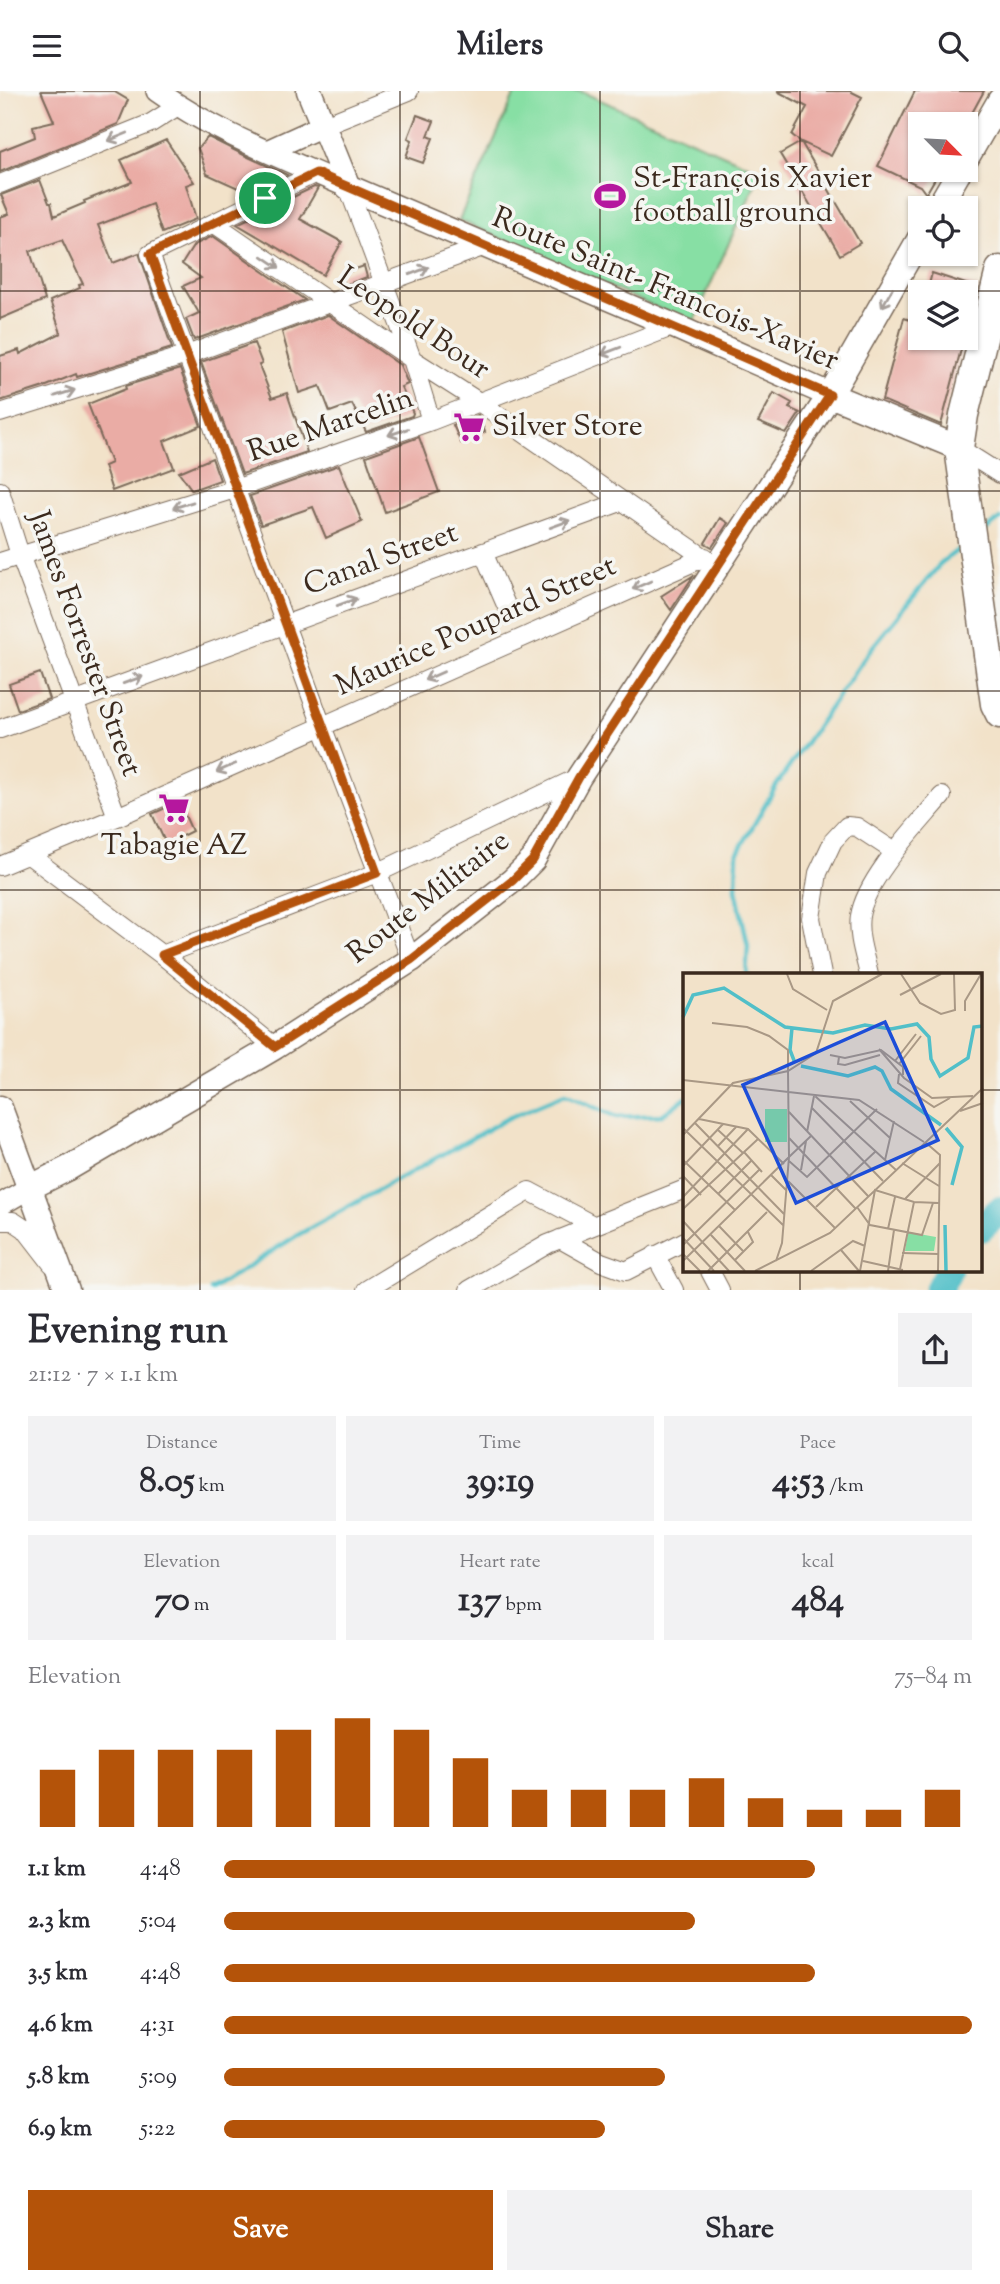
<!DOCTYPE html>
<html lang="en">
<head>
<meta charset="utf-8">
<style>
  :root { --surface:#fff; --page:#f2f2f3; --text:#2b2b33; --muted:#7c7c81; --accent:#b45309 }
  body { margin:0; font-family:"Sorts Mill Goudy",serif; background:var(--page); color:var(--text); height:100vh; display:flex; flex-direction:column; font-size:26px; white-space:nowrap }
  * { box-sizing:border-box; margin:0 }
  p { font-size:23px; color:var(--muted) }
  .icon { flex:none; width:38px; height:38px; fill:none; stroke:currentColor; stroke-width:2; stroke-linecap:round; stroke-linejoin:round }
  .map { position:relative; height:1199px; overflow:hidden }
  .side { display:flex; flex-direction:column; background:var(--surface); flex:1 }
  .side>* { flex:none }
  .needle { width:46px; rotate:114deg }
  .controls { position:absolute; left:908px; top:21px; display:grid; gap:14px }
  .controls a { display:grid; place-items:center; width:70px; height:70px; border-radius:0px; background:var(--surface); box-shadow:0 2px 5px #0004; font-size:35px }
  .pin { position:absolute; display:grid; place-items:center; width:60px; height:60px; color:#fff; margin:-30px; border:4px solid #fff; border-radius:50%; box-shadow:0 2px 7px #0007 }
  .round { display:grid; place-items:center; flex:none; width:74px; height:74px; border-radius:0px; background:var(--page) }
  .headline { display:flex; align-items:center; justify-content:space-between; height:119px; padding:0 28px }
  h1 { font-size:38px; font-weight:700; line-height:52px }
  .figures { display:grid; grid-template-columns:repeat(3,1fr); gap:10px; height:119px; padding:7px 28px }
  .figures div { display:grid; align-content:center; border-radius:0px; background:var(--page); text-align:center }
  .figures b { font-size:35px; font-weight:700 }
  .figures small { font-size:19px; font-weight:400 }
  .figures p { font-size:19px }
  .chart { height:196px; padding:14px 28px }
  .chart p { display:flex; justify-content:space-between }
  .chart svg { width:100%; height:126px; margin-top:7px; stroke:var(--accent); stroke-width:6 }
  .action { display:flex; gap:14px; margin-top:auto; padding:14px 28px }
  .action a { flex:1; height:80px; border-radius:0px; background:var(--accent); color:#fff; font-size:28px; font-weight:700; line-height:80px; text-align:center }
  .action a+a { background:var(--page); color:var(--text) }
  ul { padding:0 28px; list-style:none; font-size:23px }
  li { display:grid; grid-template-columns:112px 84px 1fr; align-items:center; height:52px }
  li i { height:18px; border-radius:9px; background:var(--accent) }
  header { display:flex; justify-content:space-between; align-items:center; height:91px; padding:0 28px; background:var(--surface); font-size:32px; font-weight:700 }
  .map>svg:first-child { display:block }
  .green { fill:#87dfa4; stroke:#618461; stroke-width:2 }
  .lines { fill:none; stroke-linecap:round; stroke-linejoin:round }
  .stream { stroke:#51bfc8; stroke-width:4.5 }
  .river { stroke:#51bfc8; stroke-width:28 }
  .building { fill:#eaaca5 }
  .minor-casing { stroke:#7b6a5a; stroke-width:20 }
  .tertiary-casing { stroke:#7b6a5a; stroke-width:24 }
  .secondary-casing { stroke:#7b6a5a; stroke-width:27 }
  .primary-casing { stroke:#7b6a5a; stroke-width:31 }
  .minor { stroke:#fff; stroke-width:18 }
  .tertiary { stroke:#fff; stroke-width:21 }
  .secondary { stroke:#fff; stroke-width:24 }
  .primary { stroke:#fff; stroke-width:28 }
  .oneway { stroke:#a79f9a }
  .route-casing { stroke:#fff; stroke-width:14 }
  .route { stroke:#b45309; stroke-width:9 }
  .grid { fill:none; stroke:#3b2a1e; stroke-width:2; stroke-opacity:0.55 }
  .labels { text-anchor:middle; dominant-baseline:central; stroke-width:7; stroke-linejoin:round; paint-order:stroke }
  .poi-label { font-size:30px; fill:#3b2a1e; stroke:#f6f6f2; text-anchor:start }
  .street-label { font-size:30px; fill:#3b2a1e; stroke:#f6f6f2 }
  .inset-river { fill:none; stroke:#51bfc8; stroke-width:3.5 }
  .inset-road { fill:none; stroke:#a99885; stroke-width:2 }
  .view { fill:#1d4ed8; fill-opacity:0.15; stroke:#1d4ed8; stroke-width:3.5 }
  .inset-edge { fill:none; stroke:#3b2a1e; stroke-width:3.5 }
</style>
</head>
<body>
<header><svg class="icon" aria-label="menu" viewBox="0 0 24 24"><path d="M4 6h16M4 12h16M4 18h16"/></svg>Milers<svg class="icon" aria-label="search" viewBox="0 0 24 24"><circle cx="10" cy="10" r="6"/><path d="M15 15l6 6"/></svg></header>
<div class="map">
<svg width="1000" height="1199" viewBox="0 0 1000 1199">
  <rect width="100%" height="100%" fill="#f6f6f2"/>
  <filter id="ink" filterUnits="userSpaceOnUse"><feTurbulence type="fractalNoise" baseFrequency=".0143" numOctaves="2"/><feDisplacementMap in="SourceGraphic" scale="14" xChannelSelector="R" yChannelSelector="G"/><feConvolveMatrix kernelMatrix="1 2 1 2 8 2 1 2 1" color-interpolation-filters="sRGB"/></filter>
  <filter id="wash" filterUnits="userSpaceOnUse"><feTurbulence type="fractalNoise" baseFrequency=".00686" numOctaves="4" result="noise"/><feDisplacementMap in="SourceGraphic" scale="28" xChannelSelector="R" yChannelSelector="G"/><feGaussianBlur stdDeviation="1.57" result="paint"/><feColorMatrix in="noise" values="0 0 0 0 0 0 0 0 0 0 0 0 0 0 0 0 0 1.4 0 .05"/><feComposite in="paint" operator="in"/></filter>
  <g filter="url(#wash)">
    <rect width="100%" height="100%" fill="#f2e2c9"/>
    <path class="green" d="M516,0H580L761,80L693,233L459,129Z"/>
    <g class="lines">
      <path class="stream" d="M984,440L1000,428
        M746,884L748,855L736,798L737,763L776,695L870,559L941,472L959,458
        M211,1199L296,1145L508,1027L565,1003L617,1026L662,1024L685,1007"/>
      <path class="river" d="M981,1137L1000,1119
        M938,1199L948,1180"/>
    </g>
    <g id="blocks">
      <path class="building" d="M41,0H113L128,9L118,33L0,81V60L35,46L33,35L54,30Z
        M777,0H850L862,6L831,65L801,51L792,44L807,16Z
        M915,0H984L966,33H920V79H940L926,103L920,95L878,75Z
        M417,24L434,30L428,45L433,47L423,72L406,66L412,49L408,47Z
        M208,46L244,64L287,84L249,102L207,83L198,57Z
        M166,49L194,91L186,94L196,128L162,142L152,113L98,134L113,172L139,162L172,257L77,286L76,283L44,296L0,310V265L19,259L20,263L61,242L50,210L80,197L79,194L83,193L62,149L30,160L45,209L0,228V126L9,123L1,104L40,89L49,112H51L54,125L85,112L84,110L132,91L121,69Z
        M801,51L860,152L840,164L780,63Z
        M314,96L318,97L300,128L342,151L323,184L237,133Z
        M213,145L270,185L305,209L194,249L186,228L199,222L183,195L201,187L182,173L194,154Z
        M364,175L367,186L345,194L341,183Z
        M932,182L978,197L977,201H927Z
        M328,224L400,274L408,293L401,296L413,322L412,325L366,341L352,313L330,321L320,295L299,302L282,241Z
        M904,227L920,232V247H964L941,334L882,309Z
        M254,252L262,273L259,274L272,307L287,302L307,361L242,383L201,271Z
        M180,278L201,335L164,350L174,377L112,400L104,375L111,372L88,313L126,298L125,295Z
        M774,302L792,312L789,317L800,322L786,343L758,331Z
        M478,324L485,341L461,352L453,334Z
        M419,346L439,401L385,421L366,365Z
        M212,367L220,389L192,399L179,381Z
        M339,374L362,431L326,447L313,416L261,434L250,405Z
        M720,427L728,432L712,456L705,452Z
        M694,484L671,519L661,505Z
        M40,582L49,608L18,619L9,593Z
        M179,711L192,740L166,753L152,723Z"/>
    </g>
  </g>
  <g filter="url(#ink)">
    <use href="#blocks" fill-opacity="0" stroke="#7b6a5a" stroke-width="2"/>
    <g class="lines">
      <defs>
        <path id="minor" d="M322,35L409,0
          M316,82L150,163L322,635L411,869
          M0,93L151,32L178,15
          M348,96L412,268L431,330
          M215,133L412,268L479,311L712,472
          M0,322L187,264L485,155
          M959,357L1000,383
          M0,400L20,464L117,726
          M483,461L506,514
          M0,471L235,398L431,330L674,235
          M0,638L623,410
          M29,764L162,864L275,956
          M0,775L117,726L705,466
          M162,864L377,782L579,686
          M822,884L811,827L818,782L833,750L847,735L857,736L895,761
          M869,884C865,866 857,844 860,825C866,787 917,735 942,705
          M0,1130H13L25,1138L52,1173
          M560,1148L601,1171L626,1180L685,1150
          M655,1164L674,1199
          M710,1180L720,1199
          M366,1199L529,1100L593,1134
          M469,1199L548,1153L685,1098"/>
        <path id="tertiary" d="M157,0C214,41 283,67 348,96
          M267,60L322,35
          M0,1114L29,1097"/>
        <path id="secondary" d="M309,0L348,96L674,235L830,304L959,357
          M966,68L1000,9
          M938,117L960,79
          M0,1017L67,1199
          M29,1097L67,1078L275,956L411,869L512,790L533,769L579,686L830,304L920,147"/>
        <path id="primary" d="M1000,179L964,324L959,357L995,613L1000,623"/>
      </defs>
      <use href="#minor" class="minor-casing"/>
      <use href="#tertiary" class="tertiary-casing"/>
      <use href="#secondary" class="secondary-casing"/>
      <use href="#primary" class="primary-casing"/>
      <use href="#minor" class="minor"/>
      <use href="#tertiary" class="tertiary"/>
      <use href="#secondary" class="secondary"/>
      <use href="#primary" class="primary"/>
    </g>
    <defs><path id="oneway-shaft" d="M-6 0H5M1.5-3L5.5 0L1.5 3" fill="none" stroke-width="1.6" stroke-linecap="round" stroke-linejoin="round" transform="scale(1.75)"/></defs>
    <g class="oneway">
      <use href="#oneway-shaft" transform="translate(118 46) rotate(158)"/>
      <use href="#oneway-shaft" transform="translate(271 171) rotate(34)"/>
      <use href="#oneway-shaft" transform="translate(419 180) rotate(-21)"/>
      <use href="#oneway-shaft" transform="translate(887 207) rotate(120)"/>
      <use href="#oneway-shaft" transform="translate(611 260) rotate(159)"/>
      <use href="#oneway-shaft" transform="translate(65 302) rotate(-17)"/>
      <use href="#oneway-shaft" transform="translate(398 341) rotate(161)"/>
      <use href="#oneway-shaft" transform="translate(183 414) rotate(163)"/>
      <use href="#oneway-shaft" transform="translate(560 433) rotate(-20)"/>
      <use href="#oneway-shaft" transform="translate(642 494) rotate(156)"/>
      <use href="#oneway-shaft" transform="translate(347 511) rotate(-20)"/>
      <use href="#oneway-shaft" transform="translate(434 585) rotate(156)"/>
      <use href="#oneway-shaft" transform="translate(133 589) rotate(-20)"/>
      <use href="#oneway-shaft" transform="translate(226 677) rotate(156)"/>
    </g>
  </g>
  <g class="lines" filter="url(#ink)">
    <defs>
      <path id="route" d="M316,82L830,304L579,686L533,769L512,790L411,869L275,956L162,864L377,782L150,163Z"/>
    </defs>
    <use href="#route" class="route-casing"/>
    <use href="#route" class="route"/>
  </g>
  <path class="grid" d="M200,0V1199M400,0V1199M600,0V1199M800,0V884M0,200H1000M0,400H1000M0,600H1000M0,799H1000M0,999H685M981,999H1000M800,1180V1199"/>
  <defs>
    <symbol id="stadium-bare" viewBox="-9 -9 18 18"><path d="M0-5a6.5 5 0 1 0 0 10a6.5 5 0 1 0 0-10ZM-3.5-1.8h7v3.6h-7Z" fill="#b5179e" stroke="#f6f6f2" stroke-width="2.5" paint-order="stroke"/></symbol>
    <symbol id="supermarket-bare" viewBox="-9 -9 18 18"><path d="M-6-5.5h2.5l.6 2H6L4.5 2H-2.5L-4.4-4H-6ZM-1.5 3.2a1.3 1.3 0 1 0 .1 0ZM3 3.2a1.3 1.3 0 1 0 .1 0Z" fill="#b5179e" stroke="#f6f6f2" stroke-width="2.5" paint-order="stroke"/></symbol>
  </defs>
  <g fill-rule="evenodd">
    <use href="#stadium-bare" x="588" y="83" width="44" height="44"/>
    <use href="#supermarket-bare" x="447" y="314" width="44" height="44"/>
    <use href="#supermarket-bare" x="152" y="695" width="44" height="44"/>
  </g>
  <g class="labels">
    <g class="poi-label">
      <text x="633" y="88">St-François Xavier<tspan x="633" dy="34">football ground</tspan></text>
      <text x="492" y="336">Silver Store</text>
      <text x="174" y="755" text-anchor="middle">Tabagie AZ</text>
    </g>
    <g class="street-label">
      <text transform="translate(665 199) rotate(23)">Route Saint- Francois-Xavier</text>
      <text transform="translate(413 233) rotate(34)">Leopold Bour</text>
      <text transform="translate(331 335) rotate(-19)">Rue Marcelin</text>
      <text transform="translate(381 469) rotate(-20)">Canal Street</text>
      <text transform="translate(476 536) rotate(-24)">Maurice Poupard Street</text>
      <text transform="translate(84 553) rotate(70)">James Forrester Street</text>
      <text transform="translate(429 807) rotate(-38)">Route Militaire</text>
    </g>
  </g>
  <g transform="translate(683 882)">
    <rect width="299" height="299" fill="#f2e2c9"/>
    <path d="M82,136H104V169H82ZM225,259L253,264L251,278H222Z" fill="#87dfa4"/>
    <path class="inset-river" d="M0,44L10,22L41,15L102,54L150,60L182,52L208,56L234,51L246,64L248,86L257,103L285,85L291,54L300,53M109,55L107,77L112,90M118,93L165,103L192,94L199,98L208,116L258,152M263,155L279,174L269,212M262,252L263,298"/>
    <path class="inset-road" d="M104,1L110,16L144,37M218,1L237,30L258,41L272,37L271,1M217,22L258,1M282,38V28L298,1M29,50L64,54L86,63L105,77V97M196,76L221,105L249,125L290,123M147,82L162,85L198,77L220,94V102M156,84L155,91L162,92L197,82M212,88L233,61M216,91L238,63M216,101L215,110L251,134L267,125M0,107L176,127L241,169M132,123L213,197M167,128L207,165M129,135L200,208M277,138L300,130M106,139L185,223M16,146L65,156L101,191M12,150L101,241M0,155L101,253M35,157L60,180M124,159L131,123M0,162L50,110L105,98L133,80L150,28L199,1M106,165L172,235M242,169L257,182L255,298M35,173L53,154M61,179L79,199M0,187L52,237M202,187L211,148M106,188L124,204L194,136M219,190L256,213M0,193L40,151M118,197L123,168M88,202L103,217M0,203L18,222M105,208L152,255M35,221L69,187M0,224L65,156M222,226L257,190M133,234L193,178M174,234L187,252L239,262L250,230M0,236L75,166M0,248L46,298M36,253L60,278M205,256L212,224M28,262L62,298M0,265L31,298M0,272L77,196M158,277L176,298M219,280L255,281M0,281L17,298M52,287L70,269L65,259M0,288L106,184L105,98M93,288L99,270L106,184L129,162M180,288L220,297M217,296L231,229M25,298L84,239M72,298L147,260L300,115M128,298L170,268L182,273M177,298L192,217L231,229L256,230M205,298L211,257"/>
    <path class="view" d="M202,49L255,167L113,230L60,112Z"/>
    <rect width="299" height="299" class="inset-edge"/>
  </g>
</svg>
<div class="controls">
<a><svg class="needle" viewBox="-14 -14 28 28"><path d="M0-13l5 13h-10z" fill="#e53935"/><path d="M0 13l5-13h-10z" fill="#7c7c81"/></svg></a>
<a><svg class="icon" aria-label="locate" viewBox="0 0 24 24"><circle cx="12" cy="12" r="6"/><path d="M12 2v4M12 18v4M2 12h4M18 12h4"/></svg></a>
<a><svg class="icon" aria-label="layers" viewBox="0 0 24 24"><path d="M12 4l9 5-9 5-9-5zM3 14l9 5 9-5"/></svg></a>
</div>
<div class="pin" style="left:265px;top:107px;background:#1e9e55"><svg class="icon" aria-label="arrive" viewBox="0 0 24 24"><path d="M6 21V4h12l-3 4 3 4H6"/></svg></div>
</div>
<section class="side">
<div class="headline"><div><h1>Evening run</h1><p>21:12 · 7 × 1.1 km</p></div><a class="round"><svg class="icon" aria-label="share" viewBox="0 0 24 24"><path d="M12 15V3M7 8l5-5 5 5M5 13v7h14v-7"/></svg></a></div>
<div class="figures">
<div><p>Distance</p><b>8.05<small> km</small></b></div>
<div><p>Time</p><b>39:19</b></div>
<div><p>Pace</p><b>4:53<small> /km</small></b></div>
</div>
<div class="figures">
<div><p>Elevation</p><b>70<small> m</small></b></div>
<div><p>Heart rate</p><b>137<small> bpm</small></b></div>
<div><p>kcal</p><b>484</b></div>
</div>
<div class="chart"><p><span>Elevation</span>75–84 m</p>
<svg viewBox="0 0 160 44" preserveAspectRatio="none"><path d="M5 44V24M15 44V17M25 44V17M35 44V17M45 44V10M55 44V6M65 44V10M75 44V20M85 44V31M95 44V31M105 44V31M115 44V27M125 44V34M135 44V38M145 44V38M155 44V31"/></svg>
</div>
<ul>
<li><b>1.1 km</b>4:48<i style="width:79%"></i></li>
<li><b>2.3 km</b>5:04<i style="width:63%"></i></li>
<li><b>3.5 km</b>4:48<i style="width:79%"></i></li>
<li><b>4.6 km</b>4:31<i style="width:100%"></i></li>
<li><b>5.8 km</b>5:09<i style="width:59%"></i></li>
<li><b>6.9 km</b>5:22<i style="width:51%"></i></li>
</ul>
<div class="action"><a>Save</a><a>Share</a></div>
</section>
</body>
</html>
